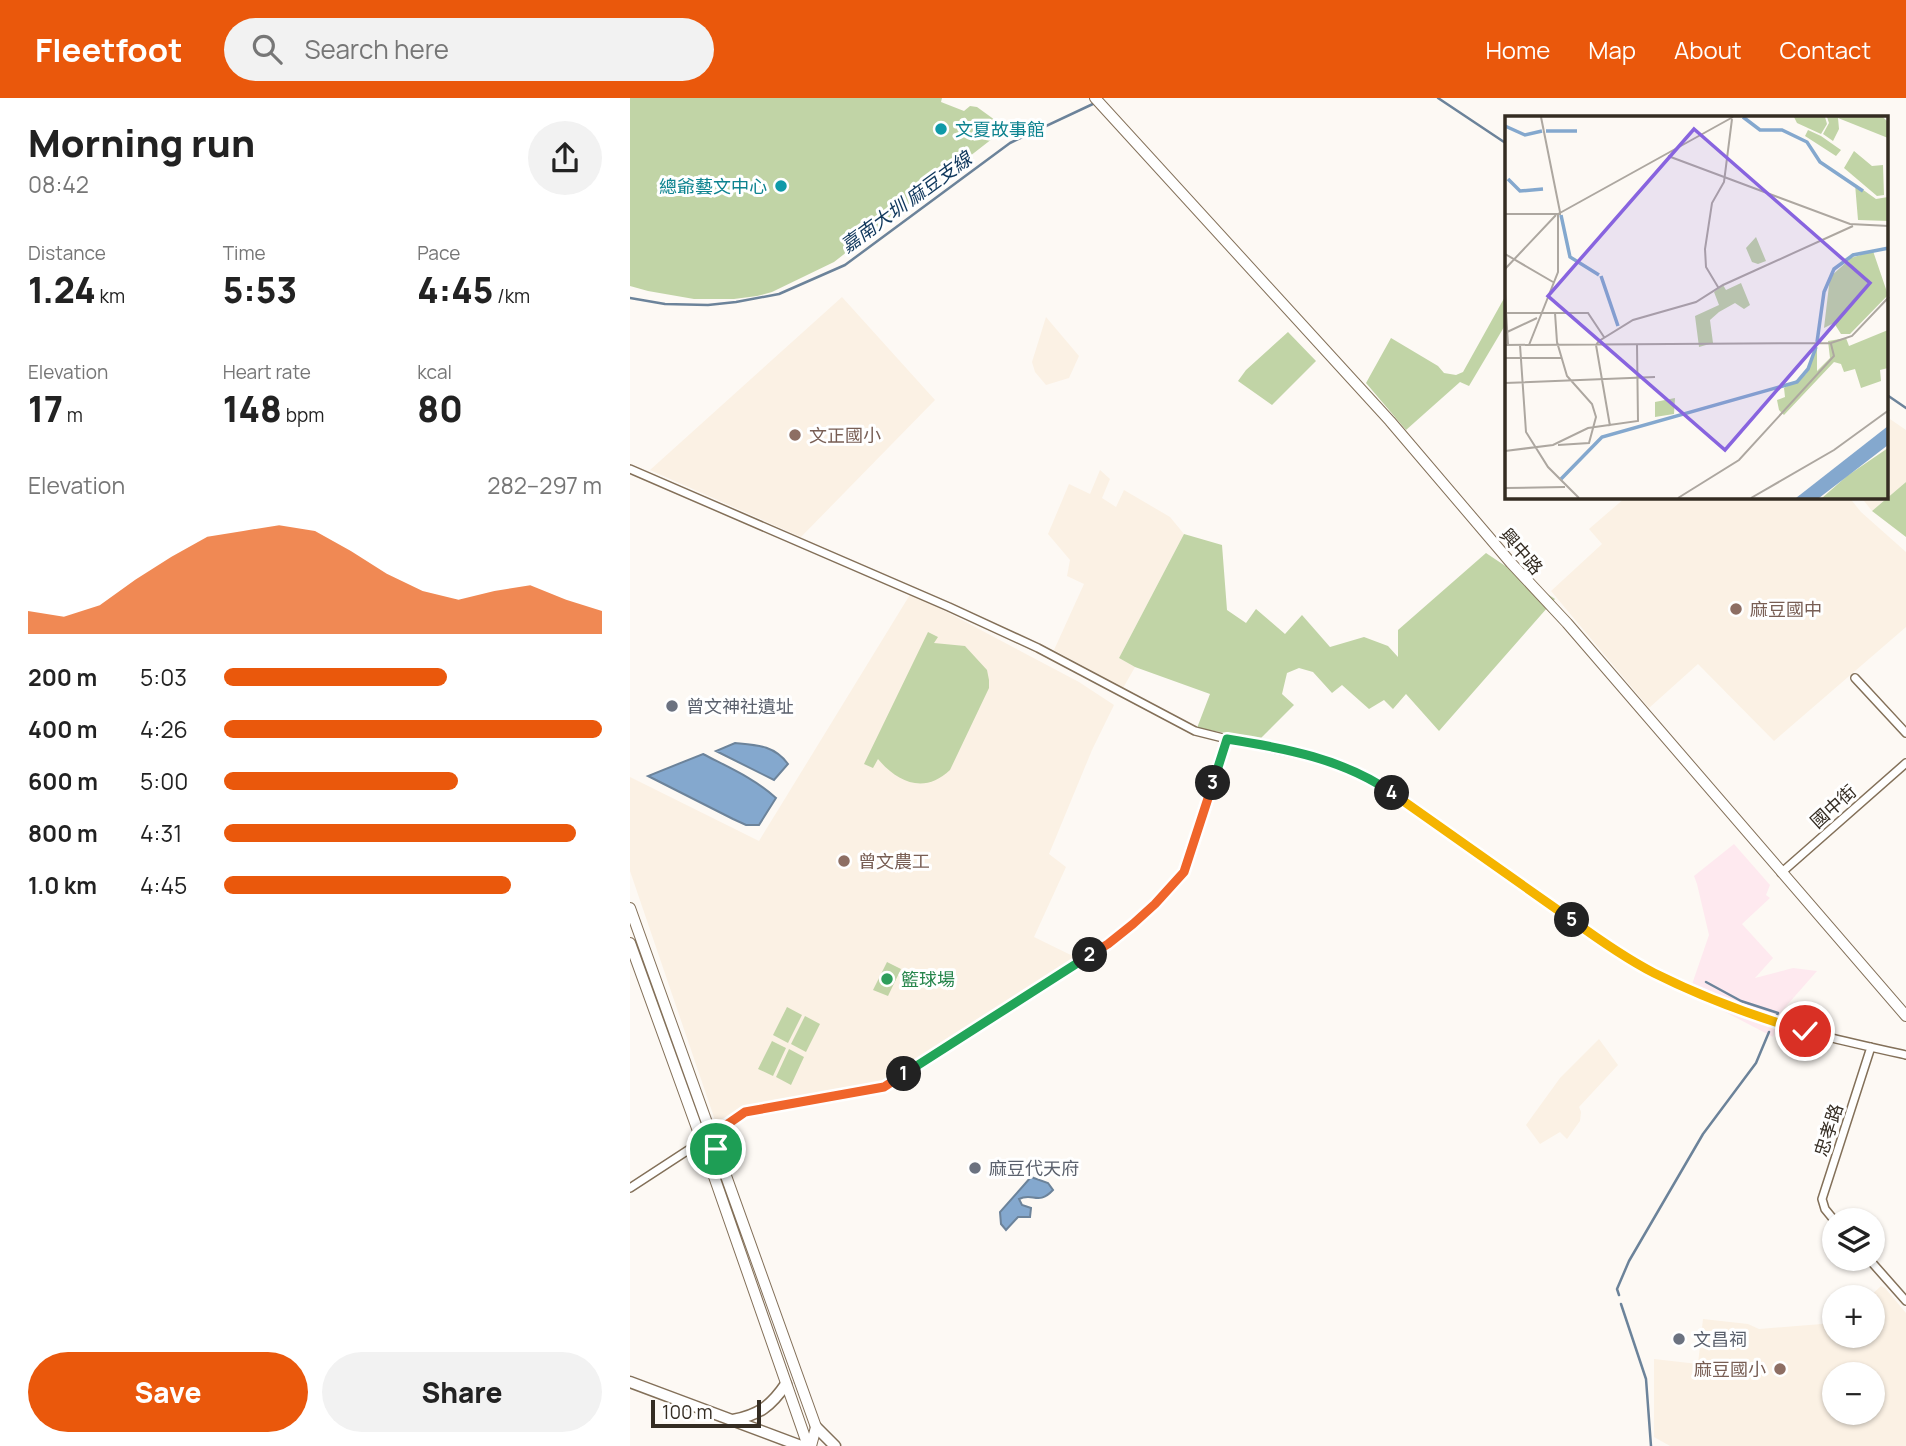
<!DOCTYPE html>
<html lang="en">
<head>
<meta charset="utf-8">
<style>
  :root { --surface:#fff; --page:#f2f2f2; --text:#222; --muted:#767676; --accent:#ea580c }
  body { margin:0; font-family:Manrope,"Noto Sans TC",sans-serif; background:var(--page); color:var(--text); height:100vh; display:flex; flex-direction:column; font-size:26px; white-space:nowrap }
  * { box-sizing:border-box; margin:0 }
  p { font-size:23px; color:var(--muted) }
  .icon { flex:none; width:38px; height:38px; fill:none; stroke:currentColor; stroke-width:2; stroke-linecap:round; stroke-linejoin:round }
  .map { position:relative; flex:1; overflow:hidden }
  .details { display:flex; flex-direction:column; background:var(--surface); width:630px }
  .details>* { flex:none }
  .fabs { position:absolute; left:1192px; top:1110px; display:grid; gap:14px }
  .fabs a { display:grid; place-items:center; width:63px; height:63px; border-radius:50%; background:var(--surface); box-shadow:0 2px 5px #0004; font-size:35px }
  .scale { position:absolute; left:21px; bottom:18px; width:110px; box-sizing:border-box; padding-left:7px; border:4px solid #342c22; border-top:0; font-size:19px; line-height:24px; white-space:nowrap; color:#342c22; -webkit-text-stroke:5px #fff; paint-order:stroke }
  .pin { position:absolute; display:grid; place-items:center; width:60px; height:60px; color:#fff; margin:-30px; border:4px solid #fff; border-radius:50%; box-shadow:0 2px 7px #0007 }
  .km { position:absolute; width:35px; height:35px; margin:-18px; border-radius:50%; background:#222; color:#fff; font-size:19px; line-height:35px; text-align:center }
  .round { display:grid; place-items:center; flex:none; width:74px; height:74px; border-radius:37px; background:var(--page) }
  .summary { display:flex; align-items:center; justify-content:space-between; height:119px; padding:0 28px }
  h1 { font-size:38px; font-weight:800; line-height:52px }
  .stats { display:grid; grid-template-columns:repeat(3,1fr); gap:10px; height:119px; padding:7px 28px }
  .stats div { display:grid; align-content:center }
  .stats b { font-size:35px; font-weight:800 }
  .stats small { font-size:19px; font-weight:400 }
  .stats p { font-size:19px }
  .chart { height:196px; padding:14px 28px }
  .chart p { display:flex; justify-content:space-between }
  .chart svg { width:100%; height:126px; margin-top:7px; fill:var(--accent); opacity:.7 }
  .cta { display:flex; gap:14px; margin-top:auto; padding:14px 28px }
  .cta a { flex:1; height:80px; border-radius:42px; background:var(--accent); color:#fff; font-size:28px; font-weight:800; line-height:80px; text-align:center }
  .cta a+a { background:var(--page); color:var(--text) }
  ul { padding:0 28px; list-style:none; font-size:23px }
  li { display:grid; grid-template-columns:112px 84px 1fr; align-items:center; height:52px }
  li i { height:18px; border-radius:9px; background:var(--accent) }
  header { display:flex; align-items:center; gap:42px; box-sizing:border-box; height:98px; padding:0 35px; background:var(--accent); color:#fff }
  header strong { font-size:33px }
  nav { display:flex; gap:38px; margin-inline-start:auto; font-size:24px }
  .search { width:490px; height:63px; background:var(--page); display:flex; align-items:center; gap:18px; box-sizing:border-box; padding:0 24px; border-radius:38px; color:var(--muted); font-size:26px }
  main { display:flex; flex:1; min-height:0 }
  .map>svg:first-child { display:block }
  .commercial { fill:#fee9ef }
  .built { fill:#fbf1e4; fill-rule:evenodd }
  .green { fill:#c1d4a6 }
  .water { fill:#84a8ce; stroke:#6c839a; stroke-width:2 }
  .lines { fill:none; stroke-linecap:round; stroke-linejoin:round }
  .stream { stroke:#6c839a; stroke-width:2.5 }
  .minor-casing { stroke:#837059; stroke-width:10 }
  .secondary-casing { stroke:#837059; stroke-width:12 }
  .primary-casing { stroke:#837059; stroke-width:13 }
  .minor { stroke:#fff; stroke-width:7 }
  .secondary { stroke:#fff; stroke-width:10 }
  .primary { stroke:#fff; stroke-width:10 }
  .split-1-casing { stroke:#fff; stroke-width:14 }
  .split-2-casing { stroke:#fff; stroke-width:14 }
  .split-3-casing { stroke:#fff; stroke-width:14 }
  .split-4-casing { stroke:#fff; stroke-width:14 }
  .split-5-casing { stroke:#fff; stroke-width:14 }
  .split-6-casing { stroke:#fff; stroke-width:14 }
  .split-1 { stroke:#f0652b; stroke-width:9 }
  .split-2 { stroke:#22a559; stroke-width:9 }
  .split-3 { stroke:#f0652b; stroke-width:9 }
  .split-4 { stroke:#22a559; stroke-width:9 }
  .split-5 { stroke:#f5b400; stroke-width:9 }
  .split-6 { stroke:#f5b400; stroke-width:9 }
  .culture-dot { fill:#0f9aa8; stroke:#fff; stroke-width:2.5 }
  .education-dot { fill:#8d6e63; stroke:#fff; stroke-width:2.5 }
  .worship-dot { fill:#6b7280; stroke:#fff; stroke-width:2.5 }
  .leisure-dot { fill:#2e9e5b; stroke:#fff; stroke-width:2.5 }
  .labels { text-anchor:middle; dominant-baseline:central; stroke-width:6; stroke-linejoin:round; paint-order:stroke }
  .culture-label { font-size:18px; fill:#0d838f; stroke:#fff; text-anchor:start }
  .education-label { font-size:18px; fill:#785e54; stroke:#fff; text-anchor:start }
  .street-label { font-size:18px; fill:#342c22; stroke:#fff }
  .worship-label { font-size:18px; fill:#5b616d; stroke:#fff; text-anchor:start }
  .leisure-label { font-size:18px; fill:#27864d; stroke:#fff; text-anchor:start }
  .water-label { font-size:19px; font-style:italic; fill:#0f375c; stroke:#fff }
  .inset-river { fill:none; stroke:#84a8ce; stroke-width:3.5 }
  .inset-road { fill:none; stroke:#ada7a0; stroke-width:2 }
  .view { fill:#8864df; fill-opacity:0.15; stroke:#8864df; stroke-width:3.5 }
  .inset-edge { fill:none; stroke:#342c22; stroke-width:3.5 }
</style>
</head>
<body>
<header>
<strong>Fleetfoot</strong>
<div class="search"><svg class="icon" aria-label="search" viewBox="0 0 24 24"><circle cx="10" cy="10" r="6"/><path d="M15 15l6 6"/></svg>Search here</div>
<nav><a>Home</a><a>Map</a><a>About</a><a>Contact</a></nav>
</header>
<main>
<section class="details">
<div class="summary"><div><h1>Morning run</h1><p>08:42</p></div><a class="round"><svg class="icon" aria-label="share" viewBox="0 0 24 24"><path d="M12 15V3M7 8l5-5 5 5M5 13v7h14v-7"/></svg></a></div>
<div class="stats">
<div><p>Distance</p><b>1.24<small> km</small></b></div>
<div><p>Time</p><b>5:53</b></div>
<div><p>Pace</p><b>4:45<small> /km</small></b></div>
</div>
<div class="stats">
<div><p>Elevation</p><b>17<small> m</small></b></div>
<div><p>Heart rate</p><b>148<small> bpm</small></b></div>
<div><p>kcal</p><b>80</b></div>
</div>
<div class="chart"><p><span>Elevation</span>282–297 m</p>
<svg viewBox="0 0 160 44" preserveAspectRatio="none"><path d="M0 44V36L10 38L20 34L30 25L40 17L50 10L60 8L70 6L80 8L90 15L100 23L110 29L120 32L130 29L140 27L150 32L160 36V44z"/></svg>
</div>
<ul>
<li><b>200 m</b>5:03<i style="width:59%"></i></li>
<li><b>400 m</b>4:26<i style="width:100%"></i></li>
<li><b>600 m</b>5:00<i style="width:62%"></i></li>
<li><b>800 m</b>4:31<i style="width:93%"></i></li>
<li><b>1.0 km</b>4:45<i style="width:76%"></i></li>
</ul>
<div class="cta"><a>Save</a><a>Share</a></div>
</section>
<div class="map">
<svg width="1276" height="1348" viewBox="0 0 1276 1348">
  <rect width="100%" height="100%" fill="#fdf9f4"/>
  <path class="commercial" d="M1104,746L1140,787L1136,797L1140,800L1112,826L1143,860L1125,880L1163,870L1187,873L1151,914L1143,939L1059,895L1079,837L1067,786L1064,778Z"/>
  <path class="built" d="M212,199L305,302L171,439L20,372Z
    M416,219L449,258L439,280L416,287L405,274L402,264Z
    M1257,319L1276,332V384L1242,413L1231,399H1257Z
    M470,372L480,381L472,400L486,409L494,392L540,419L554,436L489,560L505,569L493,590L424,552L454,486L437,478L440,462L418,436L439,386L460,396Z
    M996,399H1219L1231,414L1276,454V529L1144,643L1068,566L1019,610L921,493L972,446L959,431Z
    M281,495L449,584L484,607L462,652L419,756L436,769L404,839L449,861L259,984L115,1015L87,1028L0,773V679L129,743Z
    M969,941L988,967L949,1009L951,1014L950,1023L937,1041L930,1034L910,1046L896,1027L930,980Z
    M1251,1188L1255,1190L1276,1215V1348H1040L1024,1339V1261L1068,1266L1073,1221L1118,1226L1129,1231L1204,1225V1237H1242V1199H1239ZM1204,1276H1242V1314H1204Z"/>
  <path class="green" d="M0,0H312L311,4L334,13L340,8L347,9L376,30L204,164L142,194L127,198L104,201H64L18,193L0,188Z
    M877,195V224L839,288L830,284L776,332L736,285L761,240L808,268L814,275L826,277L833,274Z
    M658,234L686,263L642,307L608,283L616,272Z
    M1276,384V439L1242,413Z
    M554,436L592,447L597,512L616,525L626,511L655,536L672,517L700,549L734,539L758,548L768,559V532L856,455L925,501L809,633L776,596L763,611L754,602L739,611L712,587L702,595L683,574L669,570L657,575L652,596L664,607L629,642C608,636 588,634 567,630L580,596L505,569L489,560Z
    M298,534L308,539L304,545L335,548L357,572L359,582V590L320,672C295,696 268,685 248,661L243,670L234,666Z
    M257,864L271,871L258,898L243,892Z
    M157,909L172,917L158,945L143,937Z
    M175,918L190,926L176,954L161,946Z
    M142,943L156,950L143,978L128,971Z
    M159,951L174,959L161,987L146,979Z"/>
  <path class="water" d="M105,645C126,647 144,647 158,666L144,682L86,653Z
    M73,656C98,669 124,680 146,700L129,727H116L103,721L18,678Z
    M401,1079L418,1085L423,1092C408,1108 403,1094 389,1101L392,1107L401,1110L400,1119H388L376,1132L371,1126L370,1114Z"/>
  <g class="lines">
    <path class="stream" d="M808,0L877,46
      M0,200L35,206L78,207L106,204L149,196L215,167L380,45L465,5
      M1257,297L1276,310
      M1076,884L1111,903L1148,915L1144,923
      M989,1197L987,1191L999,1163L1073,1036L1126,965L1139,934
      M991,1206L1016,1281L1021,1348"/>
    <defs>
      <path id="minor" d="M0,371L319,509L408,550L565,633L597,641L692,661L746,684L983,851C1025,876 1068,898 1114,914C1167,933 1222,945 1276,957
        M1225,580L1276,635
        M1151,775L1276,665
        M0,1090L115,1015L254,989L478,846L525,806L554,774L597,641
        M1204,1122L1195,1111L1192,1101L1241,949
        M1238,1160L1276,1203"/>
      <path id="secondary" d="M465,0L760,323L881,465L937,525L1276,918
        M0,810L186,1329L181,1348
        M0,845L72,1044L178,1348"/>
      <path id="primary" d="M0,1284L171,1348
        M103,1322C129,1317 141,1308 156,1286
        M186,1329L205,1348"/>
    </defs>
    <use href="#minor" class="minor-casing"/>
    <use href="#secondary" class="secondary-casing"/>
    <use href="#primary" class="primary-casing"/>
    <use href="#minor" class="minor"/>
    <use href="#secondary" class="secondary"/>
    <use href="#primary" class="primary"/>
  </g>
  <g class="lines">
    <defs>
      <path id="split-1" d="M86,1051L82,1037L115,1014L254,989L274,976"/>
      <path id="split-2" d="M274,976L460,857"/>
      <path id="split-3" d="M460,857L478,846L503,826L525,806L554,774L583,685"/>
      <path id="split-4" d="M583,685L597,641C654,650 714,661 762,695"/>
      <path id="split-5" d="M762,695L942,822"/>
      <path id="split-6" d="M942,822C968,841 995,860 1024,875C1072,899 1123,918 1175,933"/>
    </defs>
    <use href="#split-1" class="split-1-casing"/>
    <use href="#split-2" class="split-2-casing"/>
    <use href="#split-3" class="split-3-casing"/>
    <use href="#split-4" class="split-4-casing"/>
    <use href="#split-5" class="split-5-casing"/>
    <use href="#split-6" class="split-6-casing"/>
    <use href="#split-1" class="split-1"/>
    <use href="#split-2" class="split-2"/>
    <use href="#split-3" class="split-3"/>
    <use href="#split-4" class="split-4"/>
    <use href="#split-5" class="split-5"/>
    <use href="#split-6" class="split-6"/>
  </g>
  <g class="culture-dot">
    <circle cx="311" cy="31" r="7"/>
    <circle cx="151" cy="88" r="7"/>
  </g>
  <g class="education-dot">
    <circle cx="165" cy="337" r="7"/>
    <circle cx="1106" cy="511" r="7"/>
    <circle cx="214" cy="763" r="7"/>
    <circle cx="1150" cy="1271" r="7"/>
  </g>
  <g class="worship-dot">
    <circle cx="42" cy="608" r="7"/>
    <circle cx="345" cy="1070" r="7"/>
    <circle cx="1049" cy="1241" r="7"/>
  </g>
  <circle class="leisure-dot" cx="257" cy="881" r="7"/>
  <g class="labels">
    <g class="culture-label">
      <text x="325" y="31">文夏故事館</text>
      <text x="137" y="88" text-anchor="end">總爺藝文中心</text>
    </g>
    <g class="education-label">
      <text x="179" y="337">文正國小</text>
      <text x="1120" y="511">麻豆國中</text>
      <text x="228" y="763">曾文農工</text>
      <text x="1136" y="1271" text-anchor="end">麻豆國小</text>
    </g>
    <g class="street-label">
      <text transform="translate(892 453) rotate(49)">興中路</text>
      <text transform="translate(1203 708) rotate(-42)">國中街</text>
      <text transform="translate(1198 1032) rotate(-72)">忠孝路</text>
    </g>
    <g class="worship-label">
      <text x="56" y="608">曾文神社遺址</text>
      <text x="359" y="1070">麻豆代天府</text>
      <text x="1063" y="1241">文昌祠</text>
    </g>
    <g class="leisure-label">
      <text x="271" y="881">籃球場</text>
    </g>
    <g class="water-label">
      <text transform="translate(276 104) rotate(-36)">嘉南大圳 麻豆支線</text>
    </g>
  </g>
  <g transform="translate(875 18)">
    <rect width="383" height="383" fill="#fdf9f4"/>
    <path d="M289,1H320L322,8L316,18L292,7ZM322,1H378L383,6V22L333,2L334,13L328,25L318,18L324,7ZM303,14L316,20L336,34L331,40L300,20ZM349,35L367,50L378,49L379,79L372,80L339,52ZM350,68L371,83L383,81V105L353,104ZM251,121L261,145L253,148L247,146L241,132ZM368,135L383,179L345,218H336L329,207L319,212L325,161L346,142ZM236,167L245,189L239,193L230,187L214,196L205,204L208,227L194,231L190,200L214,189L209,176L218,169L221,174ZM383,214V252L375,254L376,265L356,272L350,253L339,256L336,248L329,246L279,299L274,294L272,284L280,281L279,272L301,258L312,229V255L325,242L323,225L341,222L344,230ZM170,282L169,298L150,301V286ZM383,332V382H317L342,360Z" fill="#c1d4a6"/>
    <path d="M383,310V329L314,382H291Z" fill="#84a8ce"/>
    <path class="inset-river" d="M238,1L255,14H277L302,26L315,46L358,75M0,10L20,19L37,15M41,15H72M3,63L15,75L38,73M56,99L65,141L94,159M96,160L113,210M312,226L319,176L329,153L348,139L384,132M56,363L97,321L292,266L303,253L311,231"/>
    <path class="inset-road" d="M36,1L55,96M163,40L345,108L384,110M0,98H56M53,98L228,1M0,138L48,166M0,153L51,99M213,171L201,151L200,133L207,87L219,66L227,3M0,178L3,229M0,197H83L99,221M50,197L52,226L62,260L87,288L91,301L84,327L53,329M0,217L32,202M0,229L326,227L347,220L384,181M15,229L21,316L43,351L74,382M24,229L53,156V98M0,242H56M0,267L150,261M105,310L91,229L94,225L128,204L191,186L218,169L348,110M0,335L48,329L83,312L133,305L132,229M0,372L60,371M173,382L234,344L329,240L326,228M246,382L329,334L384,294"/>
    <path class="view" d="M189,13L365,167L220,334L43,180Z"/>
    <rect width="383" height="383" class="inset-edge"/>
  </g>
</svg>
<div class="fabs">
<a><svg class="icon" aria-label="layers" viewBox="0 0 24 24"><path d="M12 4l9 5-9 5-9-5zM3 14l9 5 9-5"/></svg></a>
<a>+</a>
<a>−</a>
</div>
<div class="scale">100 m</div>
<div class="pin" style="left:86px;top:1051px;background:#1e9e55"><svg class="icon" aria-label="arrive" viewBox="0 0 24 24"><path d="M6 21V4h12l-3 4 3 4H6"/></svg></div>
<div class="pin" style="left:1175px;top:933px;background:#d93025"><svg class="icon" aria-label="check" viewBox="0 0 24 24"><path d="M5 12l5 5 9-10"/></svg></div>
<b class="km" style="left:274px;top:976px">1</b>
<b class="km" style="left:460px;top:857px">2</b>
<b class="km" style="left:583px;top:685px">3</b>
<b class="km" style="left:762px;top:695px">4</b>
<b class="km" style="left:942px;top:822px">5</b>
</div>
</main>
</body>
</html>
